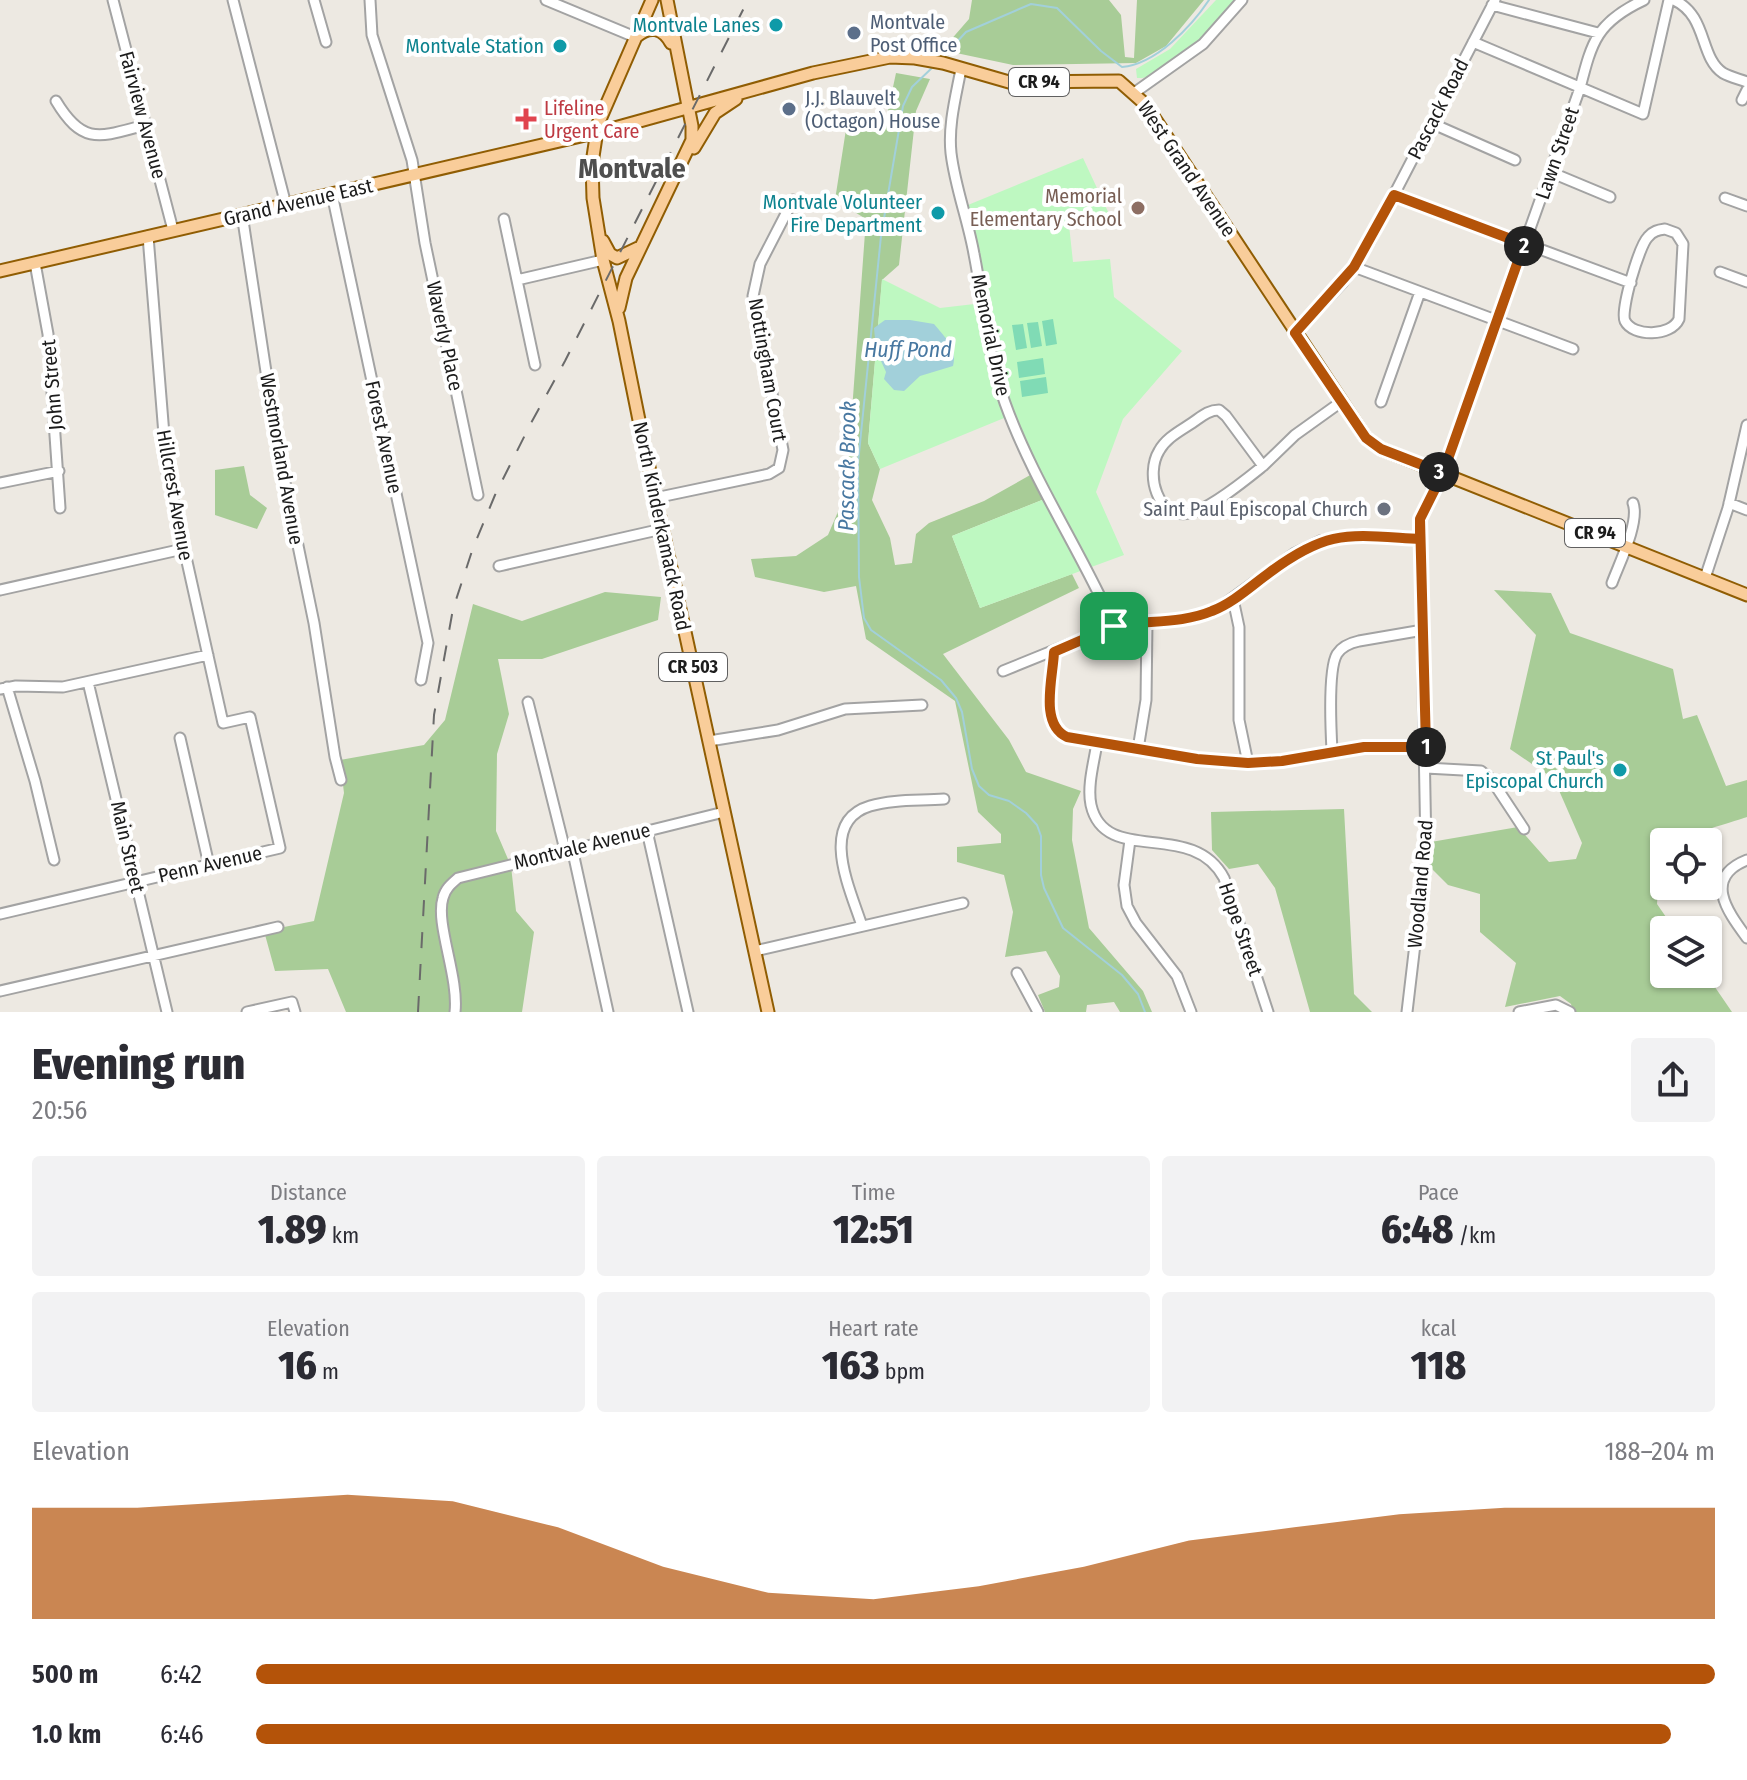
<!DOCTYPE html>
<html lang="en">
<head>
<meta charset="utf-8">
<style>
  :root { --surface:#fff; --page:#f2f2f3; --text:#2b2b33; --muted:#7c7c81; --accent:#b45309 }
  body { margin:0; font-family:"Fira Sans Condensed",sans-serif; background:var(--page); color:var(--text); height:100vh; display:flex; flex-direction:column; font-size:30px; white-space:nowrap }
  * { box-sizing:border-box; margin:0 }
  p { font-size:26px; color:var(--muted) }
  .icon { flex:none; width:44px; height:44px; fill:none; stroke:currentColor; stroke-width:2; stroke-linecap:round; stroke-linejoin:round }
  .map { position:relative; height:1012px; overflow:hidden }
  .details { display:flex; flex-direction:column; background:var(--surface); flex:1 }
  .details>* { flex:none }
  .buttons { position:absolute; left:1650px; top:828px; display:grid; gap:16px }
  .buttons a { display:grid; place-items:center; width:72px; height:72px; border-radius:8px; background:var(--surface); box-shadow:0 2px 6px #0004; font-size:40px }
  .pin { position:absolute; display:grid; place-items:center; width:68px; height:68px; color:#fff; margin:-34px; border-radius:16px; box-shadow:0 4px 12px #0006 }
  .km { position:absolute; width:40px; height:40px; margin:-20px; border-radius:50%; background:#222; color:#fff; font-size:22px; line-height:40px; text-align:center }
  .round { display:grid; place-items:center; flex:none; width:84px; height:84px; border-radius:8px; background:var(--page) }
  .summary { display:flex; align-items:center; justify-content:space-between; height:136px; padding:0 32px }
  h1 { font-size:44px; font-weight:800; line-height:60px }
  .metrics { display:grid; grid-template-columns:repeat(3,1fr); gap:12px; height:136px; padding:8px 32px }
  .metrics div { display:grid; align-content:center; border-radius:8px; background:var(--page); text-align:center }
  .metrics b { font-size:40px; font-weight:800 }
  .metrics small { font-size:22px; font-weight:400 }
  .metrics p { font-size:22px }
  .chart { height:224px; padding:16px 32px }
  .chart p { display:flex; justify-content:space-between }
  .chart svg { width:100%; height:144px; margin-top:8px; fill:var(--accent); opacity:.7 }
  ul { padding:0 32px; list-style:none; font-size:26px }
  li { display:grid; grid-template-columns:128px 96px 1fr; align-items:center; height:60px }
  li i { height:20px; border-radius:10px; background:var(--accent) }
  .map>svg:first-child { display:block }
  .forest { fill:#a8cc97 }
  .park { fill:#bef8c1 }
  .pitch { fill:#80dbb5 }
  .water { fill:#a2d0da }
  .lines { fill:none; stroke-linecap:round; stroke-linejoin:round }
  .stream { stroke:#a2d0da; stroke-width:2 }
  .minor-casing { stroke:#a3a3a3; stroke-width:13 }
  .major-casing { stroke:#905d03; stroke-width:15 }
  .minor { stroke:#fff; stroke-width:9 }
  .major { stroke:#f9cd9a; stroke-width:11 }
  .rail { stroke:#6a6a6a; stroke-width:2; stroke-dasharray:16 16; stroke-linecap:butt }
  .route-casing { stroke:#fff; stroke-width:16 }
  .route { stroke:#b45309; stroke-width:10 }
  .culture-dot { fill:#0f9aa8; stroke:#fff; stroke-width:3 }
  .service-dot { fill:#5c6f8a; stroke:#fff; stroke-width:3 }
  .health-dot { fill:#e0444e; stroke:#fff; stroke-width:3 }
  .education-dot { fill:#8d6e63; stroke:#fff; stroke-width:3 }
  .worship-dot { fill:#6b7280; stroke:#fff; stroke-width:3 }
  .labels { text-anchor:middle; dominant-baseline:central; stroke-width:8; stroke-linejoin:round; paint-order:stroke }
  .shield { fill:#fff; stroke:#606060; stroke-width:2 }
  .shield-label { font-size:18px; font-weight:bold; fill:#1c1c1c }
  .service-label { font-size:20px; fill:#4e5e75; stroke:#fff; text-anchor:start }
  .culture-label { font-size:20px; fill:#0d838f; stroke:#fff; text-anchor:end }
  .health-label { font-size:20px; fill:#be3a42; stroke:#fff; text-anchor:start }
  .street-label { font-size:20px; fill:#1c1c1c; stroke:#fff }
  .education-label { font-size:20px; fill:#785e54; stroke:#fff; text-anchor:end }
  .worship-label { font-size:20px; fill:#5b616d; stroke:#fff; text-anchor:end }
  .water-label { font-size:22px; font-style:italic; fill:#4878a1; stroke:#fff }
  .district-label { font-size:28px; font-weight:bold; fill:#4f4f4f; stroke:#fff }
</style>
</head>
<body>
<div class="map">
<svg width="1747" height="1012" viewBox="0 0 1747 1012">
  <rect width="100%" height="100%" fill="#ede9e2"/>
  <path class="forest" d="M972,0H1109L1121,15L1125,57L1134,58L1137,0H1204L1166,46L1136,63L1013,65L942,50L969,19Z
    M896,73L930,79L916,111L899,265L882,280L868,443L880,469L872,500L890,538L895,565L912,563L916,534L929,523L984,501L1032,474L1047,498L952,536L980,608L1072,574L1079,588L943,654L1009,740L1026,772L1081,791L1073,809L1072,840L1089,928L1143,991L1152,1012H1120L1114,1002L1087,1005L1086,1012H1045L1038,995L1059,987L1060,976L1046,951L1005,957L1013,912L1004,875L957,862V847L1001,843V834L978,812L955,701L866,639L856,586L824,592L755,577L751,559L796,556L828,535L846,493L866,219L835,200L847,123L886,120Z
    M244,466L250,495L267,508L257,529L215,515V470Z
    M1494,590L1551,593L1570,633L1673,669L1683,719L1697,715L1726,786L1747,780V817C1733,822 1666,841 1661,846L1657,904L1675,930H1664V974H1706L1732,1012H1573L1571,1004L1560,996L1505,1007L1516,963L1480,932V894L1448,885L1424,861L1425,843L1518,827L1549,862L1576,859L1582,843L1554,779L1510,749L1536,635Z
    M605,592L661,597L658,620L542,659H498L509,714L497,754L496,831L511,866L516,911L534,932L522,1012H346L328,969L275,971L264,931L314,921L344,793L340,760L424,745L445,720L473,604L522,621Z
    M1344,809L1354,994L1372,1012H1310L1275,888L1258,864L1229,869L1212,850L1211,812Z"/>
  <path class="park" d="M1216,0H1237C1218,21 1167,81 1137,78L1136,69L1170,49Z
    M1083,158L1110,216L1069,225L1073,262L1110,259L1114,297L1182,351L1123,419L1096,492L1124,555L980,608L952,536L1047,498L1009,416L880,469L868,443L882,279L940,308L983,303L963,207Z"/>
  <path class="pitch" d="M1053,319L1057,344L1046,346L1042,321Z
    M1038,322L1042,346L1031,348L1027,323Z
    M1023,324L1027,348L1016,350L1012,325Z
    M1043,358L1045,374L1019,378L1017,362Z
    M1046,377L1048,393L1022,397L1020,381Z"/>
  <path class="water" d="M885,320H910L934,324C944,336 958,349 953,366L920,376L904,391L894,390L884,379L886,372L876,350L874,328Z"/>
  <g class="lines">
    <path class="stream" d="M942,58L966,32L1031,4L1057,8L1101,51L1122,67C1156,64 1191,27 1209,0
      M935,65L912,87L903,106L881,236L858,463L859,577L864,618L871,630L941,680L956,698L962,712L972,769L979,786L989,795L1009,801L1026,813L1037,825L1041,836V875L1044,888L1063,928L1122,975L1138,994L1145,1012"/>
    <defs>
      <path id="minor" d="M113,0L173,230
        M233,0L286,205
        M314,0L326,42
        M370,0L372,35L412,160L425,243L478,495
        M546,0L635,37
        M1674,0C1708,16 1699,57 1723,73C1730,77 1739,79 1747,82
        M1492,5L1598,33
        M1473,42L1643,114L1669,0
        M961,69C956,96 948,125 951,153C955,187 968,220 974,254C984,304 987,354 1005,403C1033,481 1081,551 1114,626
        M1134,93L1203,44L1242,0
        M1742,100L1747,90
        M56,101C83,146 100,137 145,125
        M1431,123L1515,160
        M1550,172L1610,197
        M332,194L428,643L421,680
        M1394,195L1631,283
        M1725,198L1747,206
        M242,214L277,444L314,623L335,757L341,780
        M504,219L535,365
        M1665,229L1676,233L1683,244L1679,319C1671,337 1633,337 1625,321C1620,311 1639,246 1648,237C1653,231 1658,230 1665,229Z
        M35,263L48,334L60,508
        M1354,267L1573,349
        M1720,272L1747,282
        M517,280L603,260
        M1295,333L1343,282L1370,241L1495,0
        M1381,402L1420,292
        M1219,410L1226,416L1263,466C1248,478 1209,510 1190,513C1157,520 1145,474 1159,451C1166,438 1180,431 1192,423C1201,417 1208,410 1219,410Z
        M1263,466L1295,435L1341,402
        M0,483L59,471
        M655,498L769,474L779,468L783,450L753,296L760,264L793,200
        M1729,503L1747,510
        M499,566L662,529
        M1705,578L1728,508L1747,425
        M1612,583C1619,564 1640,522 1633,503
        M0,590L183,549
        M1233,599L1239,627V720L1248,763
        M1054,652C1053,678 1039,724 1067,737L1197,759L1248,763L1282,761L1364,747H1426
        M1003,671L1114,626L1180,620L1216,610L1295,553L1320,541L1357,535L1420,539
        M88,682L167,1012
        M7,687L35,781L54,860
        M0,689L16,686L63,687L208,655
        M528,702L565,850
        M180,738L209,865
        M709,741L778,730L845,709L922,705
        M1097,743C1094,762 1087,786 1091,805C1105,867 1192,818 1224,878L1268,1012
        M1138,749L1146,700L1147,622
        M1332,751C1331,732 1328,669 1337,654C1342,646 1350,643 1359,641L1423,630
        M1426,768L1481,771L1491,779L1524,829
        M647,831L688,1012
        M1130,840L1124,885L1127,906L1136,923L1177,976L1191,1012
        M572,848L608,1012
        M1747,860C1702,878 1728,912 1747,938
        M0,914L280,848L250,717L223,723L167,472L148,236
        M862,926C851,891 817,822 870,806C893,799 920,801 944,799
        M755,951L963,903
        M1017,973L1038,1012
        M0,991L278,927
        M247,1012L292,1002L295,1012
        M455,1012C459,977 435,923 443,898C445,889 451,884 458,878L724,812
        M1407,1012L1426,851L1420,519L1443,473L1580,88C1592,41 1597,22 1644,0
        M1519,1012L1556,1005L1570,1012"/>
      <path id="major" d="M652,0L598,124L592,163L593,198L603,260L619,321L642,435L768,1012
        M637,36C650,25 663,28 671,43
        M694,148L715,113L736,99
        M603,241L610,254L617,258L638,248
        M0,271L611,129L813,73L890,57L915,58L943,63L1009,82L1119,81L1145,104L1366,438L1381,449L1747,595
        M619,308L626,278L692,140V126L667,0"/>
    </defs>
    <use href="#minor" class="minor-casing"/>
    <use href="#major" class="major-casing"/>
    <use href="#minor" class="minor"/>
    <use href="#major" class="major"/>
    <path class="rail" d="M418,1012L434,715L453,609L473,548L495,495L530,425L565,361L748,0"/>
  </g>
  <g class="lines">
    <defs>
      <path id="route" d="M1114,626L1054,652C1053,678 1039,724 1067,737L1197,759L1248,763L1282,761L1364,747H1426L1420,519L1443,473L1524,244L1394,195L1354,267L1295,333L1366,438L1381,449L1443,473L1420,519V539C1349,535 1329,528 1269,573C1251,586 1233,603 1212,611C1181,624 1147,620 1114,626"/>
    </defs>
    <use href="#route" class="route-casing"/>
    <use href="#route" class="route"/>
  </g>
  <g class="culture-dot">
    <circle cx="776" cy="25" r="8"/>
    <circle cx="560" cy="46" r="8"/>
    <circle cx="938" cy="213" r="8"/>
    <circle cx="1620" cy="770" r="8"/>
  </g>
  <g class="service-dot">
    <circle cx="854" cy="33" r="8"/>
    <circle cx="789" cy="109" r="8"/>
  </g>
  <path class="health-dot" d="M522 107h8v8h8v8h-8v8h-8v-8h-8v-8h8z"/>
  <circle class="education-dot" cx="1138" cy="208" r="8"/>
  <circle class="worship-dot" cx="1384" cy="509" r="8"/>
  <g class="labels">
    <g class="shield">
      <rect x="1009" y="68" width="60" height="28" rx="6"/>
      <rect x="1565" y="519" width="60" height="28" rx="6"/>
      <rect x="659" y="653" width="68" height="28" rx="6"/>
    </g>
    <g class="shield-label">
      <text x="1039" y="82">CR 94</text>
      <text x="1595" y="533">CR 94</text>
      <text x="693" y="667">CR 503</text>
    </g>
    <g class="service-label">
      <text x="870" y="22">Montvale<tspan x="870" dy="23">Post Office</tspan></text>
      <text x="805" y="98">J.J. Blauvelt<tspan x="805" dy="23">(Octagon) House</tspan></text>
    </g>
    <g class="culture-label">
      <text x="760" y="25">Montvale Lanes</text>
      <text x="544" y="46">Montvale Station</text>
      <text x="922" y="202">Montvale Volunteer<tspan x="922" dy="23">Fire Department</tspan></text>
      <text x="1604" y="758">St Paul's<tspan x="1604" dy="23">Episcopal Church</tspan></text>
    </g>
    <g class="health-label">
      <text x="544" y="108">Lifeline<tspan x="544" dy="23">Urgent Care</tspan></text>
    </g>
    <g class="street-label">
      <text transform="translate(1438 109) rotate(-63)">Pascack Road</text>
      <text transform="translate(143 115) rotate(75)">Fairview Avenue</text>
      <text transform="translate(1557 153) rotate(-71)">Lawn Street</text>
      <text transform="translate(1187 169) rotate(56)">West Grand Avenue</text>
      <text transform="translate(298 202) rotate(-13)">Grand Avenue East</text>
      <text transform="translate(991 335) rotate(78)">Memorial Drive</text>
      <text transform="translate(445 336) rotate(78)">Waverly Place</text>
      <text transform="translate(768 370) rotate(80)">Nottingham Court</text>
      <text transform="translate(52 385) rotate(-95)">John Street</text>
      <text transform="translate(384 437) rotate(78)">Forest Avenue</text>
      <text transform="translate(282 459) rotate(80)">Westmorland Avenue</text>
      <text transform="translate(175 495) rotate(80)">Hillcrest Avenue</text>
      <text transform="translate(662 526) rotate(78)">North Kinderkamack Road</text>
      <text transform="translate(582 846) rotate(-14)">Montvale Avenue</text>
      <text transform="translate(128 847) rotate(77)">Main Street</text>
      <text transform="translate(210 864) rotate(-13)">Penn Avenue</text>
      <text transform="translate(1420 884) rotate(-85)">Woodland Road</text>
      <text transform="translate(1241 929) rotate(71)">Hope Street</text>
    </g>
    <g class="education-label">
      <text x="1122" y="196">Memorial<tspan x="1122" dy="23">Elementary School</tspan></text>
    </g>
    <g class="worship-label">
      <text x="1368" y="509">Saint Paul Episcopal Church</text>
    </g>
    <g class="water-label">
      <text x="908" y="349">Huff Pond</text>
      <text transform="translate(847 466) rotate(-89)">Pascack Brook</text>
    </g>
    <g class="district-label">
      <text x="632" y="168">Montvale</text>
    </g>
  </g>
</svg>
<div class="buttons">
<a><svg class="icon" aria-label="locate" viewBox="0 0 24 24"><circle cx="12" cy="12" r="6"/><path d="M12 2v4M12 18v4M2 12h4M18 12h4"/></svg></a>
<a><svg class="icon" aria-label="layers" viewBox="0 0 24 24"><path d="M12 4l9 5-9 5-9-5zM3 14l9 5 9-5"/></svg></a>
</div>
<div class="pin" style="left:1114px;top:626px;background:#1e9e55"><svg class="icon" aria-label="arrive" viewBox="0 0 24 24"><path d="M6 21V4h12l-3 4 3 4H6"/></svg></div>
<b class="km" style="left:1426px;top:747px">1</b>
<b class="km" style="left:1524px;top:246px">2</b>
<b class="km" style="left:1439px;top:472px">3</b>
</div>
<section class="details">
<div class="summary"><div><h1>Evening run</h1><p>20:56</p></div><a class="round"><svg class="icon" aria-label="share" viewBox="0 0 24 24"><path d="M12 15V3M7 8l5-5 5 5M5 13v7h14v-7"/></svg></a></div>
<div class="metrics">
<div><p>Distance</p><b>1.89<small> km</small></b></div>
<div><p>Time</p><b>12:51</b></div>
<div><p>Pace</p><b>6:48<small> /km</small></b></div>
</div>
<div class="metrics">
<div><p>Elevation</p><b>16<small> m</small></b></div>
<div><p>Heart rate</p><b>163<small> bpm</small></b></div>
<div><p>kcal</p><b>118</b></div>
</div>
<div class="chart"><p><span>Elevation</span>188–204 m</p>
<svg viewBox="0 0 160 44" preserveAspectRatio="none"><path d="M0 44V10L10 10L20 8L30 6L40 8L50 16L60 28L70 36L80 38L90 34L100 28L110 20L120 16L130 12L140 10L150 10L160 10V44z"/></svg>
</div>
<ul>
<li><b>500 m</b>6:42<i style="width:100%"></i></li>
<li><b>1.0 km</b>6:46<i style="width:97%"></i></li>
</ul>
</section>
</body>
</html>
